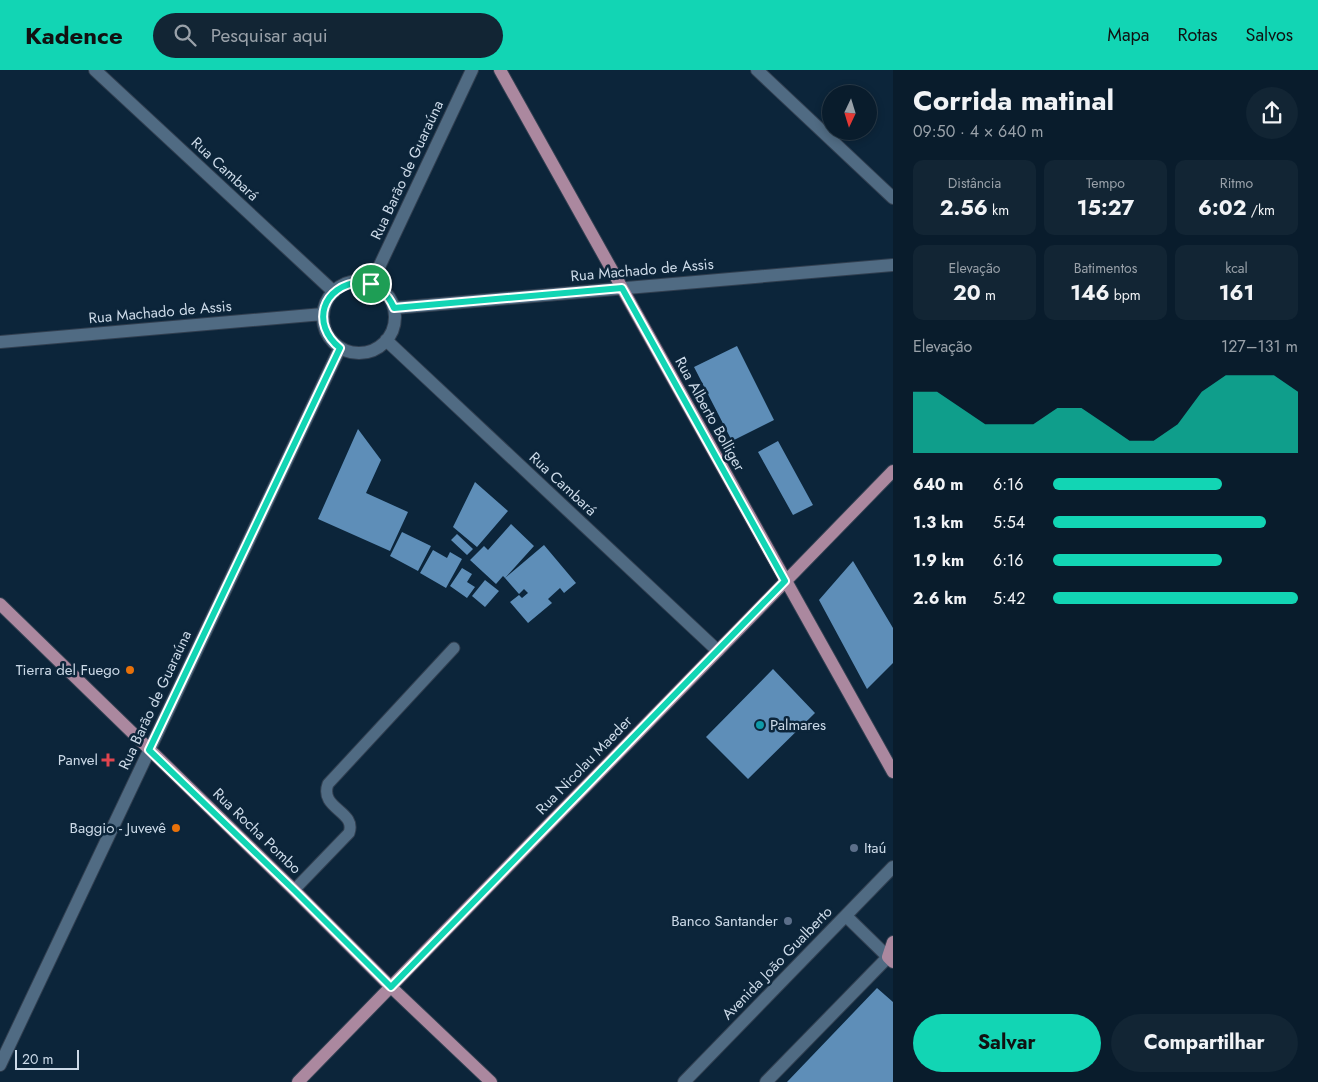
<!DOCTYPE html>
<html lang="pt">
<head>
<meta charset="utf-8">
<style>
  :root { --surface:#091c2c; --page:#122534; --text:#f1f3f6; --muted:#99a1a9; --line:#293a48; --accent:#12d5b4 }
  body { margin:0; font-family:Jost,sans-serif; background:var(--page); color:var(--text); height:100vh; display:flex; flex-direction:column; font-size:19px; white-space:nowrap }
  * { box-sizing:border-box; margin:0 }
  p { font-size:16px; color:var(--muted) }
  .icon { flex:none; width:28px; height:28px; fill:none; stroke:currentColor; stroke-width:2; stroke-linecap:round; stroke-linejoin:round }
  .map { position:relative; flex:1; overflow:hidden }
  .sheet { display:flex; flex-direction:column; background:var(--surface); width:425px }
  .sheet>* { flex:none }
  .needle { width:32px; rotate:184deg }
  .fabs { position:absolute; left:822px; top:15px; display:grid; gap:10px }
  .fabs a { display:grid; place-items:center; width:55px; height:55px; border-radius:50%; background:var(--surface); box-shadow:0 2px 8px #0003,0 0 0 1px var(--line); font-size:25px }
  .scale { position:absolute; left:15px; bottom:12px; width:64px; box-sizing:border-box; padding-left:5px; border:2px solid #ccdae8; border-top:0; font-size:14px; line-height:18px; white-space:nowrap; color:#ccdae8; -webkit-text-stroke:4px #0c253a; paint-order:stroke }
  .pin { position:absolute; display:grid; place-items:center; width:42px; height:42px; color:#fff; margin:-21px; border:2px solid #fff; border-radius:50%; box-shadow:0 1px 5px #0007 }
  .round { display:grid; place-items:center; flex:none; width:52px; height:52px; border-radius:26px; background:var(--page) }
  .headline { display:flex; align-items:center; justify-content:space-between; height:85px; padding:0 20px }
  h1 { font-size:28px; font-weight:700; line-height:38px }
  .metrics { display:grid; grid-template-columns:repeat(3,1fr); gap:8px; height:85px; padding:5px 20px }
  .metrics div { display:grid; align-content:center; border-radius:10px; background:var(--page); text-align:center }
  .metrics b { font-size:21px; font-weight:700 }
  .metrics small { font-size:14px; font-weight:400 }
  .metrics p { font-size:14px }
  .chart { height:140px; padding:10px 20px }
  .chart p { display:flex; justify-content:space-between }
  .chart svg { width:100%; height:90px; margin-top:5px; fill:var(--accent); opacity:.7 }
  .primary-button { display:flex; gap:10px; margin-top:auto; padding:10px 20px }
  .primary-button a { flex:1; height:58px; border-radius:30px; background:var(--accent); color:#111; font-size:20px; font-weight:700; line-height:58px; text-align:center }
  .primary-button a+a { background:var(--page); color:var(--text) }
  ul { padding:0 20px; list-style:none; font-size:16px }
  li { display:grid; grid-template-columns:80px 60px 1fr; align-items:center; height:38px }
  li i { height:12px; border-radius:6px; background:var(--accent) }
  header { display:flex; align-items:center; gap:30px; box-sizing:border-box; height:70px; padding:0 25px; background:var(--accent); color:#111 }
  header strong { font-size:24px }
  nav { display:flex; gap:28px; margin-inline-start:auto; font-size:18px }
  .search { width:350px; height:45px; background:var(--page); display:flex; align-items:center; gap:12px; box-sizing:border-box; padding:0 18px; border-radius:28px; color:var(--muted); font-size:19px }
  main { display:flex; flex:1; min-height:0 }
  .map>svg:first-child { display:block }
  .building { fill:#5e8eb8 }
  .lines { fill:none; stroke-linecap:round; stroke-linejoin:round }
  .service-casing { stroke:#313f50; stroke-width:13 }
  .minor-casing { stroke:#313f50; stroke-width:14 }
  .tertiary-casing { stroke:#313f50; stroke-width:14 }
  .primary-casing { stroke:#313f50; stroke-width:14 }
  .service { stroke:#506b83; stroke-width:11 }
  .minor { stroke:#506b83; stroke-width:12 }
  .tertiary { stroke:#506b83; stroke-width:12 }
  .primary { stroke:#ab889f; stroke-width:12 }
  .route-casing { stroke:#fff; stroke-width:10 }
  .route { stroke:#12d5b4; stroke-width:6 }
  .food-dot { fill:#e8710a; stroke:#0c253a; stroke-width:2 }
  .culture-dot { fill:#0f9aa8; stroke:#0c253a; stroke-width:2 }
  .health-dot { fill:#e0444e; stroke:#0c253a; stroke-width:2 }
  .service-dot { fill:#5c6f8a; stroke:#0c253a; stroke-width:2 }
  .labels { text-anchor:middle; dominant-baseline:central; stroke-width:5; stroke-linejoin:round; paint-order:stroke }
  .street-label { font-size:15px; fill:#ccdae8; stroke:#0c253a }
  .poi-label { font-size:15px; fill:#ccdae8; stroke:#0c253a; text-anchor:end }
</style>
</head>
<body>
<header>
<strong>Kadence</strong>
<div class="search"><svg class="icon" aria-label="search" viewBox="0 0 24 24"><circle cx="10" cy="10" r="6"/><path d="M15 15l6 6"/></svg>Pesquisar aqui</div>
<nav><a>Mapa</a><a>Rotas</a><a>Salvos</a></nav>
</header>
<main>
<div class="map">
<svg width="893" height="1012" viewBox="0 0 893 1012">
  <rect width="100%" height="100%" fill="#0c253a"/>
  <path class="building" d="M737,276L774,350L732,371L694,297Z
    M358,359L381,390L366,423L408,442L390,481L318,449Z
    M778,371L813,435L793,445L758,382Z
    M475,412L508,441L477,477L453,457Z
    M511,454L534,476L505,508L503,506L496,514L470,490L484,476L488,480Z
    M402,462L431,476L418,501L390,486Z
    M457,464L473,479L467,485L451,470Z
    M544,475L576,513L564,523L560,518L548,529L552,533L528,553L510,532L519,525L522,528L528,523L524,519L519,524L505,508Z
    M433,480L447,488L450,482L462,489L446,518L420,503Z
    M853,491L893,558V593L867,619L819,530Z
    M462,498L472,504L467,512L475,517L467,528L450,516Z
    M485,510L499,521L485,537L472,526Z
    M773,599L815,643L748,709L706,667Z
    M877,918L893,932V1012H787Z"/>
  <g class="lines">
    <defs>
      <path id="service" d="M294,820L349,763C357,741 319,739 328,714L454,578"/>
      <path id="minor" d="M95,0L334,222
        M757,0L893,128
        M323 247a36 36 0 1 1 72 0a36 36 0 1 1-72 0Z
        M371,214L472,0
        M394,238L893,195
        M386,270L718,581
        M0,272L323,244
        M0,995L340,278"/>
      <path id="tertiary" d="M846,846L888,887
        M684,1012L893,797
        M766,1012L893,882"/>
      <path id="primary" d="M500,0L893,702
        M0,534L294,820L391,917L491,1012
        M893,872L888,887L893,892
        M298,1012L893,401"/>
    </defs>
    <use href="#service" class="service-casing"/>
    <use href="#minor" class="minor-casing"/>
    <use href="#tertiary" class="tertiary-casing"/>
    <use href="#primary" class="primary-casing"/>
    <use href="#service" class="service"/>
    <use href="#minor" class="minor"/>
    <use href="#tertiary" class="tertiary"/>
    <use href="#primary" class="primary"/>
  </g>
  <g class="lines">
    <defs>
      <path id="route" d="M361,212C377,215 387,222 394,238L622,218L785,511L391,917L294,820L149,680L340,278C310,254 322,215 361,212Z"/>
    </defs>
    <use href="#route" class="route-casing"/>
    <use href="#route" class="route"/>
  </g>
  <g class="food-dot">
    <circle cx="130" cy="600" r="5"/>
    <circle cx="176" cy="758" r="5"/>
  </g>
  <circle class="culture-dot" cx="760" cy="655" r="5"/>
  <path class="health-dot" d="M105.5 682.5h5v5h5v5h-5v5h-5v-5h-5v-5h5z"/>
  <g class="service-dot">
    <circle cx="854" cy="778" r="5"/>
    <circle cx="788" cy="851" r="5"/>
  </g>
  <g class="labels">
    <g class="street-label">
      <text transform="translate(225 99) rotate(43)">Rua Cambará</text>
      <text transform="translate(407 100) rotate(-65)">Rua Barão de Guaraúna</text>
      <text transform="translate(642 200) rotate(-5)">Rua Machado de Assis</text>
      <text transform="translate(160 242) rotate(-5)">Rua Machado de Assis</text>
      <text transform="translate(710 344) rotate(61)">Rua Alberto Bolliger</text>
      <text transform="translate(563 414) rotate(43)">Rua Cambará</text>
      <text transform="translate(155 630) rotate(-65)">Rua Barão de Guaraúna</text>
      <text transform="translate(584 695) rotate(-46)">Rua Nicolau Maeder</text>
      <text transform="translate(257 761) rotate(44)">Rua Rocha Pombo</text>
      <text transform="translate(777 893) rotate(-46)">Avenida João Gualberto</text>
    </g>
    <g class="poi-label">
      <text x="120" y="600">Tierra del Fuego</text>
      <text x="770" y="655" text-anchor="start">Palmares</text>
      <text x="98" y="690">Panvel</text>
      <text x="166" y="758">Baggio - Juvevê</text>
      <text x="864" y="778" text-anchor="start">Itaú</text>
      <text x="778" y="851">Banco Santander</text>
    </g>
  </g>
</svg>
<div class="fabs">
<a><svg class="needle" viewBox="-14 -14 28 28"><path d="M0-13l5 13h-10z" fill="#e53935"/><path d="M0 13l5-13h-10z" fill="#99a1a9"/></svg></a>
</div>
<div class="scale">20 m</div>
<div class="pin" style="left:371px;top:214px;background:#1e9e55"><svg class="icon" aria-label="arrive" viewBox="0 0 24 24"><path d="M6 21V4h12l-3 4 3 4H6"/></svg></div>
</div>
<section class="sheet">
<div class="headline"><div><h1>Corrida matinal</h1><p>09:50 · 4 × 640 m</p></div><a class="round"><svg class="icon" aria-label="share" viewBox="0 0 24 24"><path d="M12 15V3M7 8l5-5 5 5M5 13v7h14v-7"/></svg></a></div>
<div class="metrics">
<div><p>Distância</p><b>2.56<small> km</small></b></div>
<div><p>Tempo</p><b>15:27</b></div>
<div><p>Ritmo</p><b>6:02<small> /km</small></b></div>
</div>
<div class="metrics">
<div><p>Elevação</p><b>20<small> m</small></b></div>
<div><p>Batimentos</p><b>146<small> bpm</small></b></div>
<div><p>kcal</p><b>161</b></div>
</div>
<div class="chart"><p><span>Elevação</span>127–131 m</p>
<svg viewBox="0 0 160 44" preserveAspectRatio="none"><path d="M0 44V14L10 14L20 22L30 30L40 30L50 30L60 22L70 22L80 30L90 38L100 38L110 30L120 14L130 6L140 6L150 6L160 14V44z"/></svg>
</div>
<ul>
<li><b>640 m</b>6:16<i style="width:69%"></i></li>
<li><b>1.3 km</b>5:54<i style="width:87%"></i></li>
<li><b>1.9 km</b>6:16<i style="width:69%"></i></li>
<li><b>2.6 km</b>5:42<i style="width:100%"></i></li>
</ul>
<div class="primary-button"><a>Salvar</a><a>Compartilhar</a></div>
</section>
</main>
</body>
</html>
